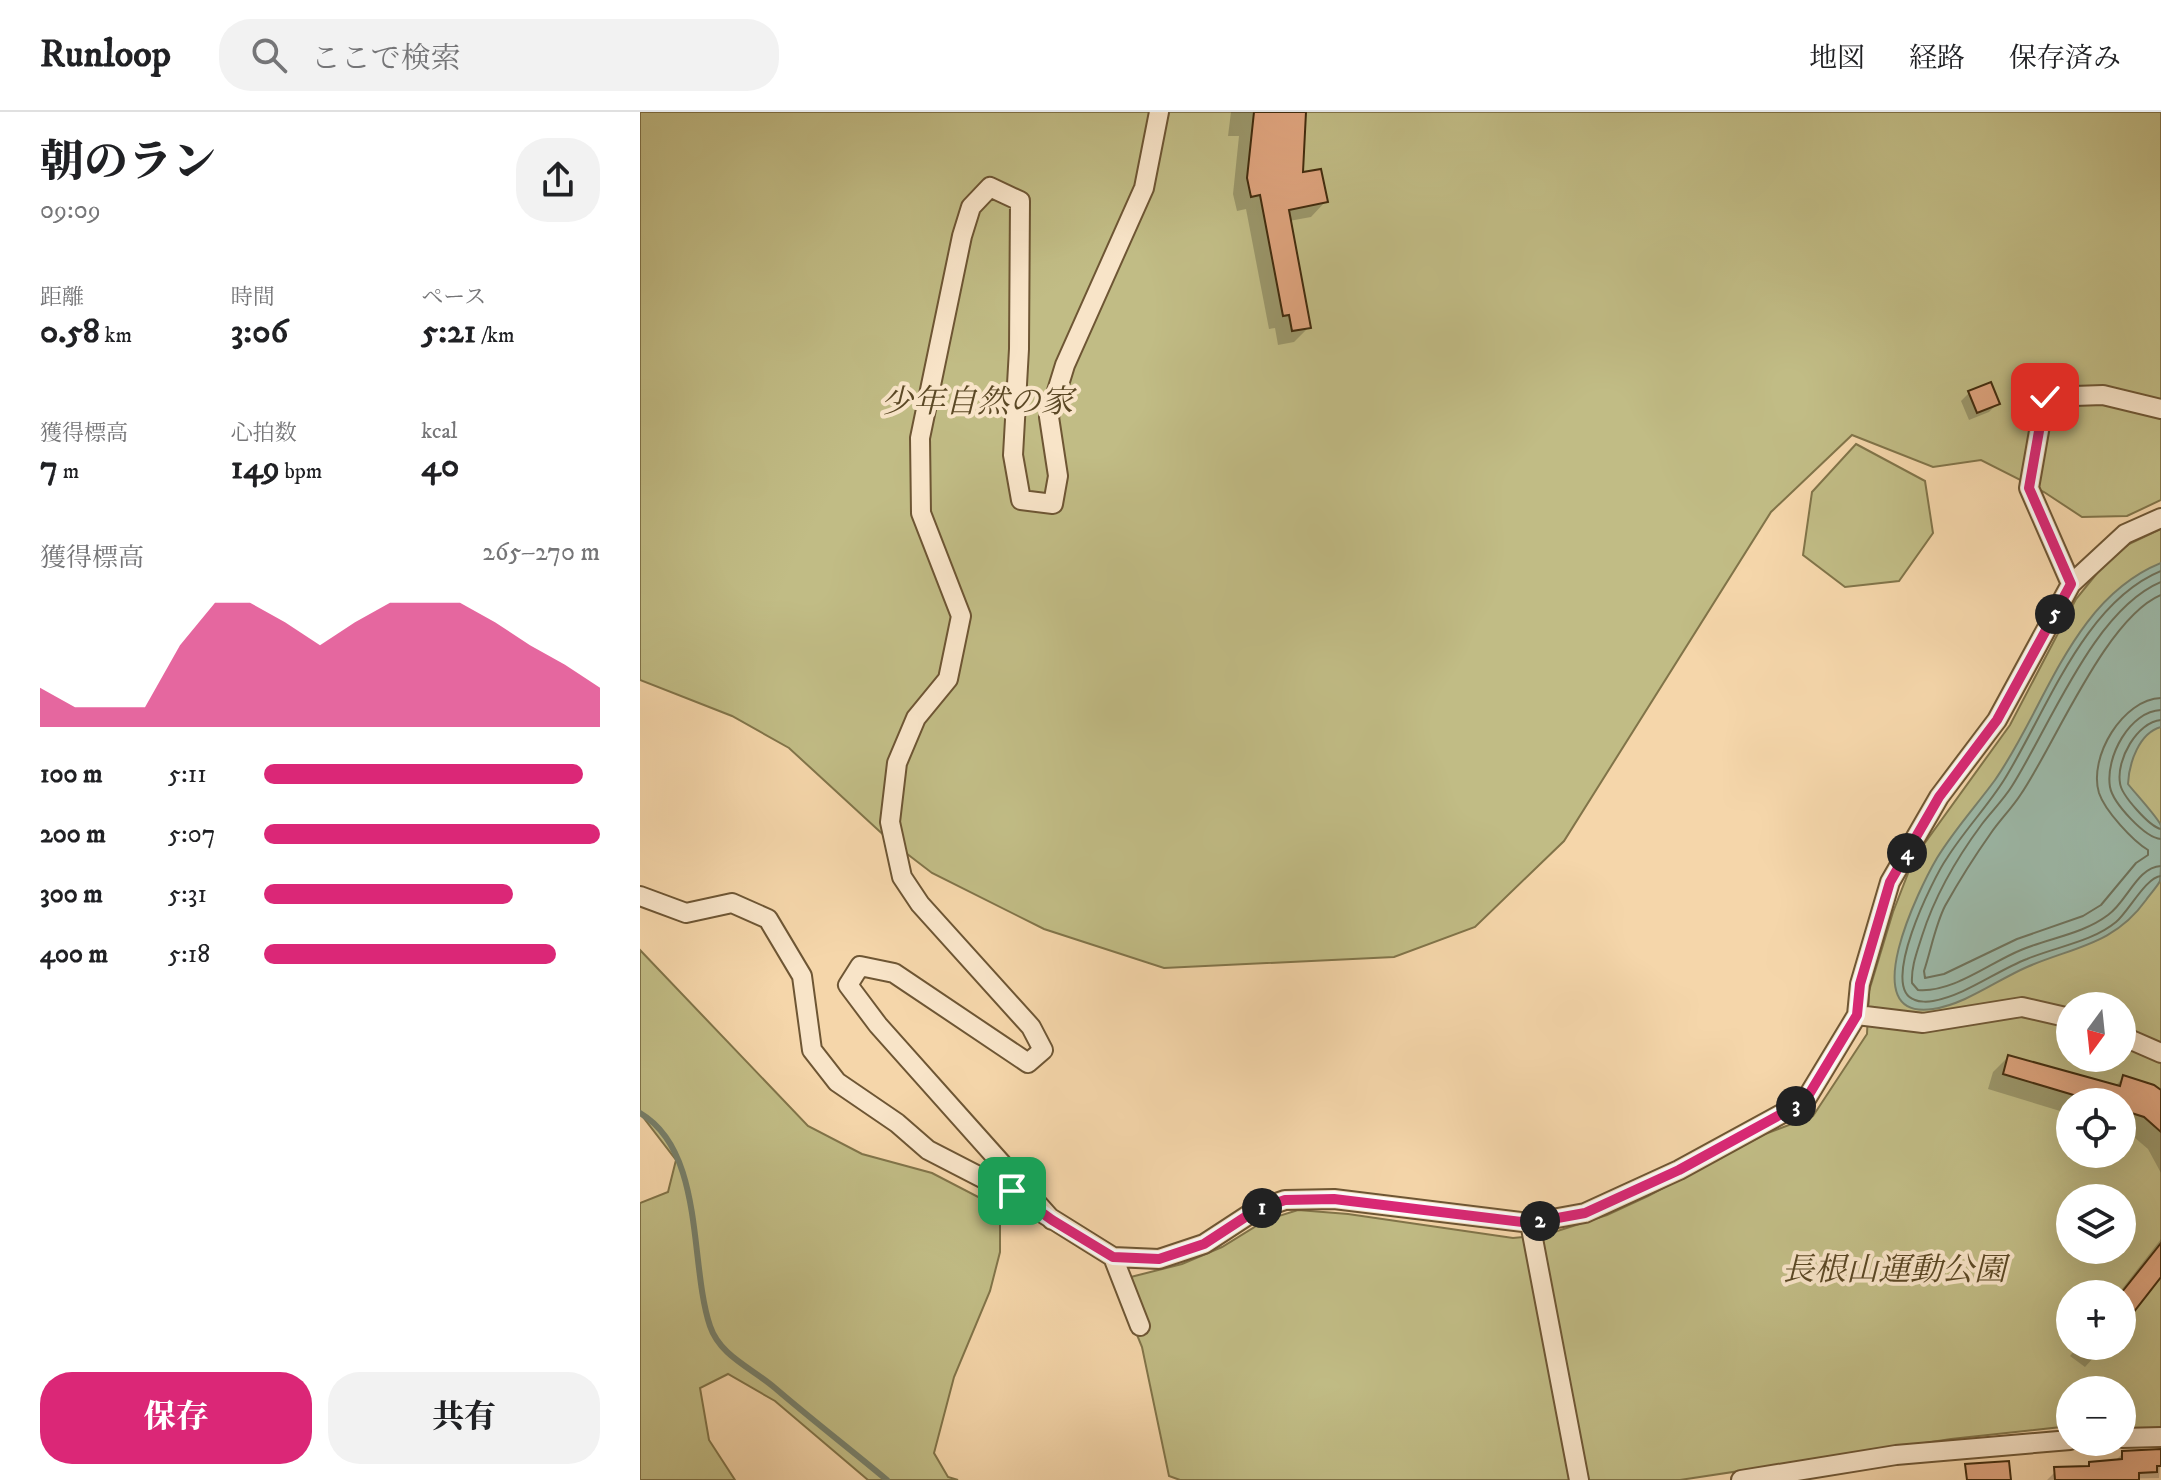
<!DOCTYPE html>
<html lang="ja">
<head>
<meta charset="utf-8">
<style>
  :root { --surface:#fff; --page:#f2f2f2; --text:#202124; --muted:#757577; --line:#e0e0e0; --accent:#db2777 }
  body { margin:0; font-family:"IM FELL DW Pica","Noto Serif JP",serif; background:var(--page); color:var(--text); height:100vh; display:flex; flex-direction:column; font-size:30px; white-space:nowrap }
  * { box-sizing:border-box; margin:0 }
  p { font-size:26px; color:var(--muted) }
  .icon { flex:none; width:44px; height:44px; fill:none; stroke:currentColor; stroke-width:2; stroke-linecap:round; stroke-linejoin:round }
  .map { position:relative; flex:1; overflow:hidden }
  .drawer { display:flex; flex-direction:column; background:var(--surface); width:640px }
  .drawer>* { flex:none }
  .needle { width:52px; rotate:195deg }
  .buttons { position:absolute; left:1416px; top:880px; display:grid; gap:16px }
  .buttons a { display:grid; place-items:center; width:80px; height:80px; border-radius:50%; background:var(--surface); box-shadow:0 8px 32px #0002; font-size:40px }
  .pin { position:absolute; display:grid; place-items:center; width:68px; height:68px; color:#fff; margin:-34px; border-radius:16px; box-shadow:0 4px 12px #0006 }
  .km { position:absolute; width:40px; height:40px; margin:-20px; border-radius:50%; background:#222; color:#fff; font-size:22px; line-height:40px; text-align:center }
  .round { display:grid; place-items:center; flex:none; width:84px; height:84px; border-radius:32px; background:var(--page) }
  .headline { display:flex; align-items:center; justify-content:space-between; height:136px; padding:0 40px }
  h1 { font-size:44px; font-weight:800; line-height:60px }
  .metrics { display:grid; grid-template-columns:repeat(3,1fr); gap:12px; height:136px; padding:8px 40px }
  .metrics div { display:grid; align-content:center }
  .metrics b { font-size:34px; font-weight:800 }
  .metrics small { font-size:22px; font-weight:400 }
  .metrics p { font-size:22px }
  .chart { height:224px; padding:16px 40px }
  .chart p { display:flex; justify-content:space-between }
  .chart svg { width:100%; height:144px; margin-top:8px; fill:var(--accent); opacity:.7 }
  .button { display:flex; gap:16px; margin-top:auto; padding:16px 40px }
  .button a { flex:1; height:92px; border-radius:32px; background:var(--accent); color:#fff; font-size:32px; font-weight:800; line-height:92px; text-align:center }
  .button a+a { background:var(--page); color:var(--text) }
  ul { padding:0 40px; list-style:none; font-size:26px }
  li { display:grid; grid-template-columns:128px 96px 1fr; align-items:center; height:60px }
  li i { height:20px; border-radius:10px; background:var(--accent) }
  header { display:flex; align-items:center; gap:48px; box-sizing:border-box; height:112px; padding:0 40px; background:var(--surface); border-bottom:2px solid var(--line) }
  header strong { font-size:38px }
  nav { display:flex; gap:44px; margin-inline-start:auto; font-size:28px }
  .search { width:560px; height:72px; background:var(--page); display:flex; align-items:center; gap:20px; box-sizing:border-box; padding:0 28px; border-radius:32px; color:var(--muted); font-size:30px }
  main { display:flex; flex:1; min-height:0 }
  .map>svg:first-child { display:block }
  .green { fill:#c1bc85; stroke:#817449; stroke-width:2; fill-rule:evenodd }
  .water { fill:#9cb9a9; stroke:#78806b; stroke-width:2 }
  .shadow { fill:#0003 }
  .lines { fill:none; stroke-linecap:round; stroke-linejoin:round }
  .shore { stroke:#6e725b; stroke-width:2 }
  .stream { stroke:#78806b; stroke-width:6 }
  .building { fill:#dfa47e; stroke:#412b0d; stroke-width:2 }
  .minor-casing { stroke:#6e5634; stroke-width:22 }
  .minor { stroke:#f8e4c8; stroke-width:18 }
  .route-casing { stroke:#fff; stroke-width:16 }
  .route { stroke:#db2777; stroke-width:10 }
  .labels { text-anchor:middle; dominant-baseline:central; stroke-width:8; stroke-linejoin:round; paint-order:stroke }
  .park-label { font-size:32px; font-style:italic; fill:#5b4825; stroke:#f8e4c8 }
</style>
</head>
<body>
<header>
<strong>Runloop</strong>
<div class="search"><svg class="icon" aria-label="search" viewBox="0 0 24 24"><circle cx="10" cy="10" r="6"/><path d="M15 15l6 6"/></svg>ここで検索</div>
<nav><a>地図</a><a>経路</a><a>保存済み</a></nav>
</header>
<main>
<section class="drawer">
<div class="headline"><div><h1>朝のラン</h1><p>09:09</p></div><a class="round"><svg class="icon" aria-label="share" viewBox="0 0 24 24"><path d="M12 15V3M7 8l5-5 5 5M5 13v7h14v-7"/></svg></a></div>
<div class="metrics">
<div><p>距離</p><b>0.58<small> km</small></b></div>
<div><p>時間</p><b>3:06</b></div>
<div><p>ペース</p><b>5:21<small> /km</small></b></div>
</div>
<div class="metrics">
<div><p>獲得標高</p><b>7<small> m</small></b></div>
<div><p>心拍数</p><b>149<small> bpm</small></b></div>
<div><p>kcal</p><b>40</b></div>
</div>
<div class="chart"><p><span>獲得標高</span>265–270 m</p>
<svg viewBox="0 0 160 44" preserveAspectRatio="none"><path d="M0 44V32L10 38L20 38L30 38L40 19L50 6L60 6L70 12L80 19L90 12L100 6L110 6L120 6L130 12L140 19L150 25L160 32V44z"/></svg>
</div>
<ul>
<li><b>100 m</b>5:11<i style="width:95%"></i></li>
<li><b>200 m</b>5:07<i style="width:100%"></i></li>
<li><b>300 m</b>5:31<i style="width:74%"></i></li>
<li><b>400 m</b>5:18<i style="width:87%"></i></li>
</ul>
<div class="button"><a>保存</a><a>共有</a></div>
</section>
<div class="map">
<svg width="1521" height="1368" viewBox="0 0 1521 1368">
  <rect width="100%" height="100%" fill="#f5d6aa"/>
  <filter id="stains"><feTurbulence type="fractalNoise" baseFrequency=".0025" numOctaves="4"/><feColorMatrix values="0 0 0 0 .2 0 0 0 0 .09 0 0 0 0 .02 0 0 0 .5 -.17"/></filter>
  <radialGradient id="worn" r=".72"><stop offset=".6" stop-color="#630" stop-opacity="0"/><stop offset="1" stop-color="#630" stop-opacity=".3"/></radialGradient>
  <path class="green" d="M0,0H1521V388L1487,404L1442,405L1404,380L1341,348L1293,355L1212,323L1131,400L924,729L835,815L754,845L524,856L404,817L292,761L249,728L149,636L92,604L0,568Z
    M1216,332L1285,369L1293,421L1259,469L1205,475L1163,443L1172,380Z
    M1521,417V1318H1482V1278H1430V1314L1311,1327L1040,1368H540L529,1364L502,1235L475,1169L542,1152L582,1135L626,1108L658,1098L708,1102L873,1126L905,1123L967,1103L1008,1084L1125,1022L1173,1004L1227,922L1229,879L1253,800L1274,746L1370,613L1436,487L1462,455L1489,432ZM1430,894H1482V946H1430ZM1430,990H1482V1042H1430ZM1430,1086H1482V1138H1430ZM1430,1182H1482V1234H1430Z
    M0,838L168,1014L222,1042L292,1061L346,1089L360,1113V1140L350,1179L314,1265L294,1341L308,1365L318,1368H228L135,1289L88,1262L60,1276L69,1328L95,1368H0V1091L28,1080L36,1048L0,1001Z"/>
  <path class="water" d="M1521,451V615C1499,621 1489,651 1488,672C1494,680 1520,708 1521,714C1521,723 1521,735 1521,745C1521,752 1521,762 1520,769C1517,775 1510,782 1506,788C1474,833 1433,835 1387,855C1357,868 1326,892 1293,897C1213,909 1280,775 1297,746C1314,718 1336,694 1355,668C1406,595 1432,487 1521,451Z"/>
  <path class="shadow" d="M591,0H664L661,63L685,90L671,105L649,109L669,215L654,230L638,233L635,216L629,217L606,97L597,99L593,82L599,24H588Z
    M1329,281L1357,292L1349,300L1329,308L1321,289Z
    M1368,945L1474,975L1484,965L1521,980V1061L1508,1037L1488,1020L1482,1018V990H1430V1002L1348,977L1353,960Z
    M1521,1127V1164L1482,1211V1182H1478Z
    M1438,1234H1464L1445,1255L1430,1244Z
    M1521,1339L1519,1366L1407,1368L1414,1361H1426L1446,1356L1450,1352L1476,1348L1483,1341Z"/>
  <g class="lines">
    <path class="shore" d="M1521,459C1443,491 1406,601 1364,668C1347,695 1324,719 1307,746C1293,766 1238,877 1275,888C1279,890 1288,890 1293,889C1326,883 1356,859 1387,847C1415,835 1452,830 1476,810C1489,799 1506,765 1521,764
      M1521,470C1454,498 1410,614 1372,674C1364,687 1352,699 1342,712C1316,747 1295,783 1282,824C1277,840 1271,855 1272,871L1278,878C1313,881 1349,851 1381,838C1409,826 1443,822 1468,803C1487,790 1497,755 1521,754
      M1521,483C1466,506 1415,632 1381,682C1372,696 1360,708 1351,721C1334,745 1319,769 1305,794C1295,814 1291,838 1284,859L1285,866L1304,862L1377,827L1443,804L1461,793L1496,751L1508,743V738C1493,729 1465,699 1459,681C1448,645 1483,587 1521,586
      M1521,598C1490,599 1465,645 1470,675C1473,691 1505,726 1521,727
      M1521,608C1497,610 1476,648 1480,671C1481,683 1510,715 1521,717"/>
    <path class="stream" d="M0,1001C65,1039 49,1151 70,1214C80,1244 112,1256 135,1276C171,1307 210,1337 247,1368"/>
  </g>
  <path class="building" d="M614,0H666L663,60L681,57L688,90L649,98L671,216L652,219L649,203L643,204L620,83L611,85L607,66Z
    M1351,270L1360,292L1337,301L1328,279Z
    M1368,943L1480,974L1483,963L1514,973L1521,978V1020L1504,1005L1482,998V990H1457L1363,962Z
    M1521,1131V1165L1482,1215V1180Z
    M1521,1337V1354H1517V1360L1499,1361V1368H1415L1414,1355L1449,1354V1350L1482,1347V1339Z
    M1369,1349L1371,1368H1327L1325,1352Z"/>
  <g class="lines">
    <defs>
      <path id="minor" d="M1431,472L1389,376L1405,285L1463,283L1521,297
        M0,784L46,801L92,791L128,807L162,864L172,938L197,970L257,1011L288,1038L383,1087
        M1217,903L1283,911L1382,895L1430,906
        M1482,924L1521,941
        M404,1102L473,1145L519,1147L564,1132L616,1098L645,1088L694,1087L890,1111L945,1101L1039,1058L1165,989L1217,903L1220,872L1250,770L1299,685L1357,608L1431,472L1485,422L1521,406
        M412,1108L238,913L208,873L220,854L254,861L388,951L403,938L391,915L280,792L262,765L250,710L257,651L276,606L308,567L321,504L281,401L280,326L322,124L331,95L350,75L380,89L379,237L373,343L381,388L413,392L418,364L409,305L425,253L504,76L519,0
        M890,1111L939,1368
        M473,1145L500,1214
        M1482,1326L1521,1325
        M1101,1368L1256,1343L1430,1328"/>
    </defs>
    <use href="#minor" class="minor-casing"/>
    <use href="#minor" class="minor"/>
  </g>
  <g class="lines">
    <defs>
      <path id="route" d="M372,1079L412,1108L473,1145L519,1147L564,1132L616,1098L645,1088L694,1087L890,1111L945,1101L1039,1058L1165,989L1217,903L1220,872L1250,770L1299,685L1357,608L1431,472L1389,376L1405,285"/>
    </defs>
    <use href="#route" class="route-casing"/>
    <use href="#route" class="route"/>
  </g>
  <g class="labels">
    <g class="park-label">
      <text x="337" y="291">少年自然の家</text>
      <text x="1254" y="1159">長根山運動公園</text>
    </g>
  </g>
  <rect width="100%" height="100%" filter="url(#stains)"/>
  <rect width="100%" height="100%" fill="url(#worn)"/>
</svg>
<div class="buttons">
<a><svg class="needle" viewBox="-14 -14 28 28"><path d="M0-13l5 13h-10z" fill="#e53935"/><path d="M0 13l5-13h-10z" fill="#757577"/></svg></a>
<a><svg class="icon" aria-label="locate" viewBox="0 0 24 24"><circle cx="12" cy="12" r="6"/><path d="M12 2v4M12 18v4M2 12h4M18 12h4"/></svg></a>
<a><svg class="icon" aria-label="layers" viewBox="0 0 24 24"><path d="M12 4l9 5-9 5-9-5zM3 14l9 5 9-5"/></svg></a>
<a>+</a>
<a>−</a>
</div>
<div class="pin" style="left:372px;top:1079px;background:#1e9e55"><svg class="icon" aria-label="arrive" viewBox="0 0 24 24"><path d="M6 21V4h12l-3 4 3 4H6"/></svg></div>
<div class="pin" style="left:1405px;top:285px;background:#d93025"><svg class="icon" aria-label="check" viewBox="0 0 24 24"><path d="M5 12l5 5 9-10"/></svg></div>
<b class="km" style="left:622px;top:1096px">1</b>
<b class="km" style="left:900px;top:1109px">2</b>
<b class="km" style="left:1156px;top:994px">3</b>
<b class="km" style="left:1267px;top:741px">4</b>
<b class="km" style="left:1415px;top:502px">5</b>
</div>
</main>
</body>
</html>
